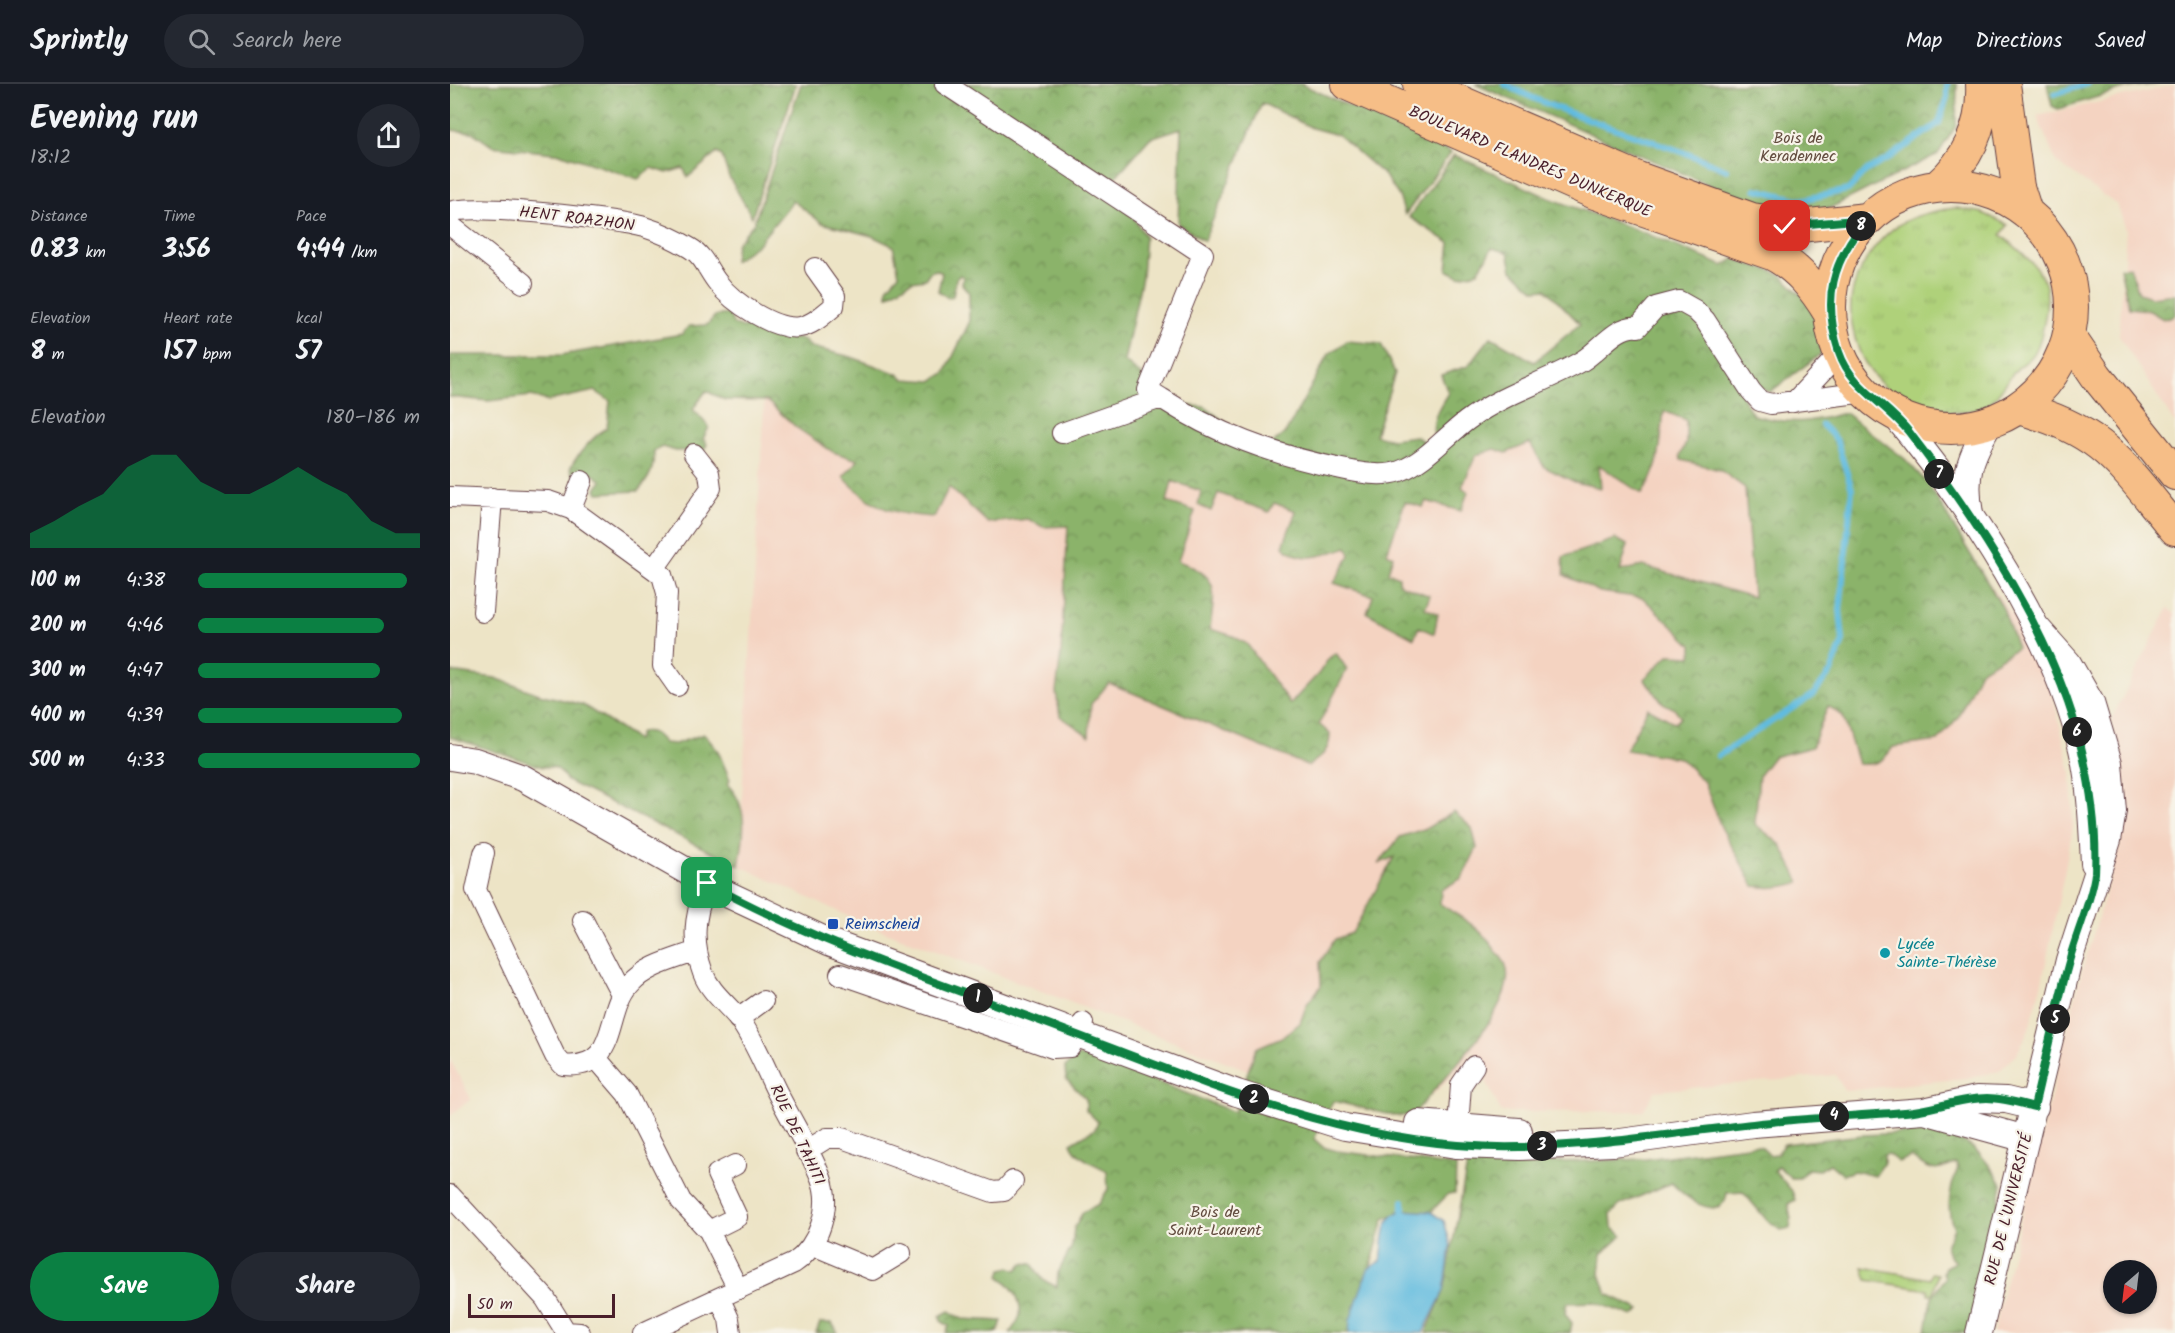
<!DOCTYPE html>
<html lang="en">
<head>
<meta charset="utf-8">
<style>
  :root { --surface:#171b24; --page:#242831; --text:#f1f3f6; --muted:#9ea1a6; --line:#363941; --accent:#0b8043 }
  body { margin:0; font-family:Kalam,sans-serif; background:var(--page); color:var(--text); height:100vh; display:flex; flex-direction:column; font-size:22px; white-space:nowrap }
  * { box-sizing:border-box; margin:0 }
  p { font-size:20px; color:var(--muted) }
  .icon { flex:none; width:33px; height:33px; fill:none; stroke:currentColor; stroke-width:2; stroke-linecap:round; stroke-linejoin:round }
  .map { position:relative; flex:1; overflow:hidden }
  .details { display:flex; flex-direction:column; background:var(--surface); width:450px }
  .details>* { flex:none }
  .needle { width:39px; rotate:208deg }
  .buttons { position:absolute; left:1653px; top:1176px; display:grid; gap:12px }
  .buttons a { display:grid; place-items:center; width:54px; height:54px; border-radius:50%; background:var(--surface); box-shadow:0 2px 4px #0004; font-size:30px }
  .scale { position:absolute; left:18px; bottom:15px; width:147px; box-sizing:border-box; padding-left:6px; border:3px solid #4a1f2b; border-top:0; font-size:16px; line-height:21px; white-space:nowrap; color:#4a1f2b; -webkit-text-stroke:4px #f7f3e8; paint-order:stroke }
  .pin { position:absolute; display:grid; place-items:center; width:51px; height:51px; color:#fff; margin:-26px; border-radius:12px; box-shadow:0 3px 9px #0006 }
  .km { position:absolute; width:30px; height:30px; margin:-15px; border-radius:50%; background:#222; color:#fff; font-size:16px; line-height:30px; text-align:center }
  .round { display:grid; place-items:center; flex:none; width:63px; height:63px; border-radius:32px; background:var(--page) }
  .headline { display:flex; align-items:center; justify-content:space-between; height:102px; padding:0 30px }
  h1 { font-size:33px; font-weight:700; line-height:45px }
  .figures { display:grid; grid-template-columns:repeat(3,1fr); gap:9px; height:102px; padding:6px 30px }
  .figures div { display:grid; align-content:center }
  .figures b { font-size:26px; font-weight:700 }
  .figures small { font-size:16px; font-weight:400 }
  .figures p { font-size:16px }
  .chart { height:168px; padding:12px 30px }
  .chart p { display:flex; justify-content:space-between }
  .chart svg { width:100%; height:108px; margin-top:6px; fill:var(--accent); opacity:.7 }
  .action { display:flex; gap:12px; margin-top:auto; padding:12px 30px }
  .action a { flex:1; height:69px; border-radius:36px; background:var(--accent); color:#fff; font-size:24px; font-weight:700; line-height:69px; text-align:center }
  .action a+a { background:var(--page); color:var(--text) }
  ul { padding:0 30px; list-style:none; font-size:20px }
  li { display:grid; grid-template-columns:96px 72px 1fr; align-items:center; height:45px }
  li i { height:15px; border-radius:8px; background:var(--accent) }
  header { display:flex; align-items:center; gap:36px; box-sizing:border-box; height:84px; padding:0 30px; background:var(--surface); border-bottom:2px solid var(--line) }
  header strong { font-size:28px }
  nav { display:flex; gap:33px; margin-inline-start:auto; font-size:21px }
  .search { width:420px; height:54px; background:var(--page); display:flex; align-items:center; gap:15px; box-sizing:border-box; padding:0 21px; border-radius:33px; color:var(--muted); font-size:22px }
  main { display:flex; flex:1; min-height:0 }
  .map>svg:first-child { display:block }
  .built { fill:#f4d3c1; fill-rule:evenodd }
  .grass { fill:url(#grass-tufts); stroke:#7c7852; stroke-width:1.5 }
  .forest { fill:url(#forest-crowns); stroke:#6a694a; stroke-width:1.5 }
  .water { fill:#61bbdf; stroke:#566d85; stroke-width:1.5 }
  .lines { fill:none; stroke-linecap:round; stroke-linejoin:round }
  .stream { stroke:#61bbdf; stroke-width:6 }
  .minor-casing { stroke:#623d42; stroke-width:22 }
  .tertiary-casing { stroke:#623d42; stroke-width:28 }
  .primary-casing { stroke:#623d42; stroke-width:34 }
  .minor { stroke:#fff; stroke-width:20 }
  .tertiary { stroke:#fff; stroke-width:26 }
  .primary { stroke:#f6be87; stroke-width:32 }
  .route-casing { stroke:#fff; stroke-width:12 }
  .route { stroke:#0b8043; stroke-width:8 }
  .transit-dot { fill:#1a4fb4; stroke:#f7f3e8; stroke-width:2 }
  .culture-dot { fill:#0f9aa8; stroke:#f7f3e8; stroke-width:2 }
  .labels { text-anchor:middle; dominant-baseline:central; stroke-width:4.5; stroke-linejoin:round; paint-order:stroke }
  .park-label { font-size:16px; fill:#634c3f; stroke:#f7f3e8 }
  .street-label { font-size:16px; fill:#4a1f2b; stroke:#f7f3e8 }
  .transit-label { font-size:16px; fill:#164399; stroke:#f7f3e8; text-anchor:start }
  .culture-label { font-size:16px; fill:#0d838f; stroke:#f7f3e8; text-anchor:start }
</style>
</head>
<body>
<header>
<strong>Sprintly</strong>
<div class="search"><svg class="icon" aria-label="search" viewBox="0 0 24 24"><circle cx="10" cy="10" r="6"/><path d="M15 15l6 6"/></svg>Search here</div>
<nav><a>Map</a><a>Directions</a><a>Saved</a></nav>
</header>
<main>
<section class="details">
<div class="headline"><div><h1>Evening run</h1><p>18:12</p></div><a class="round"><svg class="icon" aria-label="share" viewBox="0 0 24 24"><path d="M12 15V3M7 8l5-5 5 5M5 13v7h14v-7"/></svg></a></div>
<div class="figures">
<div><p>Distance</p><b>0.83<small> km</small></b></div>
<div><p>Time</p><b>3:56</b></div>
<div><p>Pace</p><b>4:44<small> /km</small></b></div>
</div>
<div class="figures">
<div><p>Elevation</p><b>8<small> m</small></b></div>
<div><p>Heart rate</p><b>157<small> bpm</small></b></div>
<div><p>kcal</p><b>57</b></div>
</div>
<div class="chart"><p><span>Elevation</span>180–186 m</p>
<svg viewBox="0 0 160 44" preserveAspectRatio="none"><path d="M0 44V38L10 33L20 27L30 22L40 11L50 6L60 6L70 17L80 22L90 22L100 17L110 11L120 17L130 22L140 33L150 38L160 38V44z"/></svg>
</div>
<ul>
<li><b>100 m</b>4:38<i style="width:94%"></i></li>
<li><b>200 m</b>4:46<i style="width:84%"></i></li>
<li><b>300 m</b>4:47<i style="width:82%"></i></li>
<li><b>400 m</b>4:39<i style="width:92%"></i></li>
<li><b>500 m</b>4:33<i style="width:100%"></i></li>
</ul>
<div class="action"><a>Save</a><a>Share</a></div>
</section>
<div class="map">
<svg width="1725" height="1249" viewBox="0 0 1725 1249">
  <defs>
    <pattern id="grass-tufts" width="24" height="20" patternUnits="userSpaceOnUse" patternTransform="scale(1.5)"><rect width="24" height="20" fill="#afd17a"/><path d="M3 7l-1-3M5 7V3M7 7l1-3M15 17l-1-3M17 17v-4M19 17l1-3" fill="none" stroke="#98b36a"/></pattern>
    <pattern id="forest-crowns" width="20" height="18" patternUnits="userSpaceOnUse" patternTransform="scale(1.5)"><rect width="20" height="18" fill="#8bb36a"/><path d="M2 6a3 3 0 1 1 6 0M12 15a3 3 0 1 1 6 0" fill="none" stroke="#749157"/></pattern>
  </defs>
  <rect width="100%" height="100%" fill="#f7f3e8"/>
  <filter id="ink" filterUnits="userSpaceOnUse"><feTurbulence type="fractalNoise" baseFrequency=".0167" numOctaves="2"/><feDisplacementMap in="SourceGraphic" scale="12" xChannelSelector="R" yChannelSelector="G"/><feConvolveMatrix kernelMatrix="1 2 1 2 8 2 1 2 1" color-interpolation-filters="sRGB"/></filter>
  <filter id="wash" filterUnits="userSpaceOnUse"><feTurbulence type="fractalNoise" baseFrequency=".008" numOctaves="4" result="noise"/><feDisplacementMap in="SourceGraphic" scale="24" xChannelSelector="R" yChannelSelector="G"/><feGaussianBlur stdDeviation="1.35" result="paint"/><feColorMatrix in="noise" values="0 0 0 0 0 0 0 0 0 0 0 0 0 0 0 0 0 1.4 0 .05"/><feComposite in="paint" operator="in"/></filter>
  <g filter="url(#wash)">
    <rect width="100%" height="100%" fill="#ede4c6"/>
    <path class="built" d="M1725,1V340L1669,252L1676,145L1667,121L1606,78L1587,32Z
      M316,286L946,422L1054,318L1285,325L1464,400L1568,538L1602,608L1621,689L1623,743L1610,810L1590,907L1579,945L1567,970L1549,987L1525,993L1395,1007L1385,991L1205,1007L1193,1027L1051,1028L1035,995L1040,990L1023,966L1015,979L983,1010L962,1020L858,1009L415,840L290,782L293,758L292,713Z
      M1718,524L1725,530V1249H1543L1631,890L1670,762L1673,691L1661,636ZM1664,1186H1696V1220H1664Z
      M0,975L21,1015L0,1032Z"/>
    <path class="grass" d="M1507,124L1533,129L1558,141L1551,151C1567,164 1585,178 1594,197C1601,211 1593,254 1585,268C1581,276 1571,280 1565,287C1555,298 1549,313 1536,322C1531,326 1521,326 1514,327C1471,334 1425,307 1409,266C1399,240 1397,212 1410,187C1433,143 1458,129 1507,124Z
      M1413,1183L1480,1195L1482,1189L1488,1190L1483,1210H1478V1206L1417,1196Z"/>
    <path class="forest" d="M0,0H346L302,133L279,93L272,72L267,69L238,93L233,84L217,89L202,84L188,95L112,70L42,62L22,48L0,46Z
      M351,0H851L1001,68L955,131L949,112L935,92L888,51L862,44L812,19L754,157L728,140L731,44L700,54L661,98L695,152L692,193L674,277L728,321L755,323L790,349L821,361L836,348L879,270L897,257L931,260L945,289L925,351L942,355L966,352L977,360L985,355C979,339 989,323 998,309L991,291L1018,282L1041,253L1084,278L1130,240L1096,205L1085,206L1062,186L1058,168L1042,164L1028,188L1009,192L997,186L1000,159L959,133L1004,71L1099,114L1195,149L1273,182L1284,175L1330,190L1362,222L1373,242L1376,266L1320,308L1303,302L1292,313L1303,331C1342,341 1357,339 1395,329L1455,375L1478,400L1553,524L1567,564L1530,587L1508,633L1488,657L1443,663C1433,678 1427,681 1408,680L1393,632L1378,622L1362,663L1323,673L1309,691L1305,740L1331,761L1350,798C1334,804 1321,805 1304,802L1271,743L1254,698L1230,674L1176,666L1198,624L1225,639L1231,633L1225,625L1213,619L1194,595L1219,571L1242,572V561L1193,514L1150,508L1114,491L1113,473L1165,455L1178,461L1170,487L1193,482L1303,513L1295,404L1270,386L1231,376L1230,371L1236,359V336L1214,327C1209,363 1213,377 1192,410L1149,381L1151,404L1125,398L1094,383L1080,359L1056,369L1045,365L1026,371L1012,403L1018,408L1011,427L976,417L973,423L955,418L937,469L943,472L938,488L949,493V500L980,512L975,524L988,530L984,550L969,543L964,554L917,529L923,512L884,499L900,471L897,463C875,471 852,481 833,462L846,427L824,419L819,428L768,409L761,427L748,421L751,407L722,397L717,418L745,427L728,477C771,493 765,504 760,545L783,552L797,560L840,620L869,589L879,574L886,569L897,585L869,640L880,650C880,667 871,673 858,682L659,599L641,620L639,652L610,632L606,608L611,569L618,442L593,443L578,435L538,439L499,403L484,433C438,429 426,426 393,393L408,376L383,368L347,344L317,317L275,316L256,307L243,325L259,343L253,355L257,360L254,366L226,367L212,363L204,367C204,385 200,394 188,407L148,409L146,405L152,397L140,388L137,394L125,393L120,385C126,372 144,351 157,344L160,317L145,307L98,317L81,312L38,317L0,313V271H111L232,250L239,242L257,241L265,232L279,230L284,241L294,244L304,238L340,254L353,256L361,263L401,273L448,290L454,295L482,297L495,289L519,239V209L512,200L513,193L510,191L506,195L503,212L498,214L488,207L492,189L486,186L480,188L475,195L462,197L437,212V204L449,190L443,162L422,152L372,139L343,117L307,161L284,177L286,160L304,139Z
      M1025,0H1507L1506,42L1488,70L1376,126L1350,128L1322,124L1294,116Z
      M1597,0H1708L1677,4L1608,25L1602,22Z
      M1680,183L1689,209L1701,213L1725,210V231L1713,235L1698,226L1679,224L1670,184Z
      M0,588L45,594L89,610L133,621L187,656L190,648C203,646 206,650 214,659L225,660L254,650L268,667L280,696L277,700C300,723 294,753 289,782L117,697C110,685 107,682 93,683L0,653Z
      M1004,728L1022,744L1027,764L1012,794L991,806L990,820C1015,836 1029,842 1046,867C1049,871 1055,877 1056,882C1070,921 986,1001 963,1031L945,1032L883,1017L864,1055L873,1063L887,1067L1006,1082L1005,1109L998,1110L981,1128L953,1126L934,1135L902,1249H560C563,1244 569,1237 570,1231C572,1216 561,1200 550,1193L552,1185L560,1183L567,1186L573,1179L582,1180L593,1196L607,1203L608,1189L622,1162L624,1144L633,1128L649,1120L658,1105L657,1087C644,1079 626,1074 621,1059L645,1045L648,1038L636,1026V1015L616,995L615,983L628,972L649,975L784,1028L806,964L834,952L850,939L857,920L871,902L870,878L885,855L902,849L944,773L928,780L950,753L977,744Z
      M1491,1047C1524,1059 1533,1071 1552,1100L1543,1149L1519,1249H1472L1476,1247L1482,1212L1495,1194L1493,1188L1495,1183L1505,1178L1499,1172L1496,1162L1504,1144C1495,1125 1500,1104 1508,1084L1506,1079C1483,1090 1482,1087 1461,1073L1448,1078L1438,1070L1434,1071V1079L1425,1092L1404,1087L1393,1091L1380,1080L1369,1086L1358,1085L1349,1094H1341L1328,1082L1325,1087L1342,1107L1345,1116L1338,1120L1341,1135L1340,1144L1331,1146L1315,1134L1293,1108L1277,1109L1275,1117L1268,1124C1247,1124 1237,1113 1221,1099L1170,1121L1161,1130L1162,1143L1172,1152L1152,1170L1150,1190L1157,1210L1190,1226L1183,1232L1144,1218L1117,1219L1115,1230L1122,1239L1120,1249H976L994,1207L1017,1081L1196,1075L1305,1061L1312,1063L1319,1071L1327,1070L1334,1060L1413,1051Z
      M499,1227L512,1235L552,1237L548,1248L543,1249H496L499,1242L491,1237L490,1232Z
      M370,1239H382L388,1249H366Z"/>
    <path class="water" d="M953,1126L981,1128L994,1137L1001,1162L994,1207L973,1249H899L900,1236L918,1185L931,1177C934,1158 931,1132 953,1126Z"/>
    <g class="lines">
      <path class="stream" d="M1054,0C1125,37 1204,53 1277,86
        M1604,10L1637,0
        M1306,105L1351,116L1398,106L1417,86L1436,76L1489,39L1497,13V0
        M1268,672L1363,611L1381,588L1393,557L1390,526L1402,405L1386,355L1372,341
        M953,1117V1132"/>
    </g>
  </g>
  <g filter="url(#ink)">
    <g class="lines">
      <defs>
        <path id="minor" d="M495,0L753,170L698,306L711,314
          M0,128C21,119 168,135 194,143C210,148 225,155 240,164C254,172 258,187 268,199C282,218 325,247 350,243C363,241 374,230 384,222L385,212L365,184
          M0,141L73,199
          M1344,318L1390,269
          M612,349L711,314C766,350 822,370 887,384C906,388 931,394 950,387C977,377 998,349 1022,333C1056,309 1096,298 1132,277C1149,267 1167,240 1188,243L1206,223L1229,217L1245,226L1255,236L1301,307L1310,317L1321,320L1416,308
          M0,413L98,417L121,425L212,491L217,509L213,582L227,602
          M121,425L132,397
          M204,485L261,404L259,389L244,370
          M33,528L42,414
          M34,769L26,806L105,972L113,981C170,987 154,929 180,900C195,882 225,875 247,867
          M133,836L172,911
          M390,890L603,964L620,963L633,939
          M288,935L313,917
          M146,974L177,1010L231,1117L259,1147L288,1205
          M1007,1056L1011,1001L1024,982
          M356,1067L377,1054H392L543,1108L554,1107L563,1097
          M0,1111L95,1214L116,1248L130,1249
          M259,1147L287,1133L267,1090L285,1081
          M363,1161L423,1186L451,1169
          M270,1215L279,1235L281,1249
          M193,1249L344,1179C369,1162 382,1123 371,1094C359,1064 341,1036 327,1008C315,984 305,957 289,935C277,920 260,908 253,889C239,852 246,821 263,788"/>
        <path id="tertiary" d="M1443,329C1519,420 1604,549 1632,665C1641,703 1642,741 1644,779
          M1520,430C1513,390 1520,374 1539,340
          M0,673L25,677L73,694L277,810L379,858L787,1009L895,1043L1006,1061L1070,1063L1163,1059L1303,1040L1474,1027L1527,1015L1556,1016L1585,1023
          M1478,1028L1576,1055
          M968,1039L1069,1047
          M1529,1249L1619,876L1658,756L1663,727L1659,679L1641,619L1618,579L1586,543"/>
        <path id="primary" d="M897,0L1145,109L1322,170C1349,184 1365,205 1380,230
          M969,0L1188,94L1302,135L1349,142L1417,135
          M1554,0L1568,103L1576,128
          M1488,102C1519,75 1534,42 1532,0
          M1380 223a121 121 0 1 1 242 0a121 121 0 1 1-242 0Z
          M1619,252L1647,293L1725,390
          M1568,324C1654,346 1671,380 1725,445"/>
      </defs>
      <use href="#minor" class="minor-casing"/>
      <use href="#tertiary" class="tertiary-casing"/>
      <use href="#primary" class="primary-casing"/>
      <use href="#minor" class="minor"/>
      <use href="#tertiary" class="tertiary"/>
      <use href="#primary" class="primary"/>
    </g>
  </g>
  <g class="lines" filter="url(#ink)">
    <defs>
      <path id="route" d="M257,799C363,857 477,895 590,937C744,994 902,1067 1069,1063C1148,1062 1225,1049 1303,1040C1354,1034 1405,1032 1455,1028C1483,1026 1509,1014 1537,1014C1553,1014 1569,1019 1584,1023C1596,974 1606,923 1620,874C1626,851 1643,812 1645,789C1647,750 1641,705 1632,667C1608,558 1527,436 1459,348C1437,320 1401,304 1389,268C1372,215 1382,177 1417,135L1335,142"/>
    </defs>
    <use href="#route" class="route-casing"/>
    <use href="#route" class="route"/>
  </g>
  <rect class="transit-dot" x="377" y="834" width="12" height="12" rx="3"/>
  <circle class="culture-dot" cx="1435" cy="869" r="6"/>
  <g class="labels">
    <g class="park-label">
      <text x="1348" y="54">Bois de<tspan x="1348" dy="18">Keradennec</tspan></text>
      <text x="765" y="1128">Bois de<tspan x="765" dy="18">Saint-Laurent</tspan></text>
    </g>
    <g class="street-label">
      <text transform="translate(1080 78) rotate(23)">BOULEVARD FLANDRES DUNKERQUE</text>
      <text transform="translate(127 135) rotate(7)">HENT ROAZHON</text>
      <text transform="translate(347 1051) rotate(65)">RUE DE TAHITI</text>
      <text transform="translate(1559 1125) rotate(-76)">RUE DE L'UNIVERSITÉ</text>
    </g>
    <g class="transit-label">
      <text x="395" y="840">Reimscheid</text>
    </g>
    <g class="culture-label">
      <text x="1447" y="860">Lycée<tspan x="1447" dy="18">Sainte-Thérèse</tspan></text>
    </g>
  </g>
</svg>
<div class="buttons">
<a><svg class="needle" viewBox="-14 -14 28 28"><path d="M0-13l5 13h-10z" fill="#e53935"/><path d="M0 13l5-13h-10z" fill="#9ea1a6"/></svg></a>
</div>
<div class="scale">50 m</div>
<div class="pin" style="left:257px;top:799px;background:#1e9e55"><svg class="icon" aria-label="arrive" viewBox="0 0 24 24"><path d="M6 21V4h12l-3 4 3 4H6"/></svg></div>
<div class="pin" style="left:1335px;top:142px;background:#d93025"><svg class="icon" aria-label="check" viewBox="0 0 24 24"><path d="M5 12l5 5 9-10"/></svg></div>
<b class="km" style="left:528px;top:914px">1</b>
<b class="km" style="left:804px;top:1015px">2</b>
<b class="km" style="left:1092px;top:1062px">3</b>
<b class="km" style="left:1384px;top:1032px">4</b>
<b class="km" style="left:1605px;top:935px">5</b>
<b class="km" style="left:1627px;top:648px">6</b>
<b class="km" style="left:1489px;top:390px">7</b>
<b class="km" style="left:1411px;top:142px">8</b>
</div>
</main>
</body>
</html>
